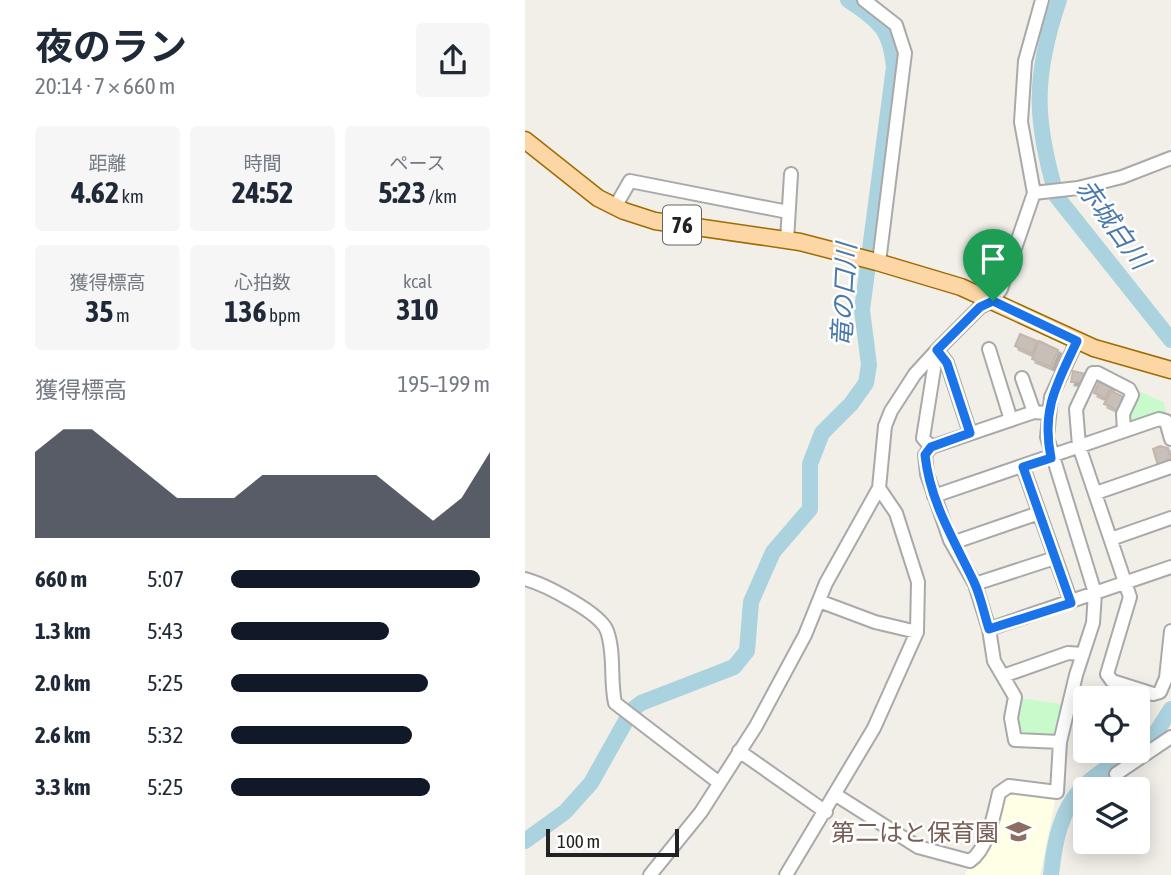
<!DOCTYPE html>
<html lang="ja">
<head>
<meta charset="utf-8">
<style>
  :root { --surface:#fff; --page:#f6f6f7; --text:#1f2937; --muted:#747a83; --accent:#111827 }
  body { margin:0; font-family:"Asap Condensed","Noto Sans JP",sans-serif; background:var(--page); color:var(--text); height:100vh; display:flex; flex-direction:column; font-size:26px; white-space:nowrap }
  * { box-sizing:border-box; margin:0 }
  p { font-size:23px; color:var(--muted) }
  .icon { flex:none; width:38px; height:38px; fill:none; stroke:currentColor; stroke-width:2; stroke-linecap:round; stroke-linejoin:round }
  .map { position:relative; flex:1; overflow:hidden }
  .drawer { display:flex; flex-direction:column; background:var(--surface); width:525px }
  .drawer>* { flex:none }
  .buttons { position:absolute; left:548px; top:686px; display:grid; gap:14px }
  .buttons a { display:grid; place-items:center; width:77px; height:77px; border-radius:7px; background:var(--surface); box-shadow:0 4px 18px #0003; font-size:35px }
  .scale { position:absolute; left:21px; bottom:18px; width:133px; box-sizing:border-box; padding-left:7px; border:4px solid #222; border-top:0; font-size:19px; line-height:24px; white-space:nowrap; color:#222; -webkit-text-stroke:5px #fff; paint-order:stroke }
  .pin { position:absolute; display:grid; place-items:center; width:60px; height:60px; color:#fff; margin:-72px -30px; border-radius:50% 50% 50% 0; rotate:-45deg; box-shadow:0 0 7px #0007 }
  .pin .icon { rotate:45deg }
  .round { display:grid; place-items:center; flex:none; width:74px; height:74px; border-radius:7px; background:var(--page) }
  .summary { display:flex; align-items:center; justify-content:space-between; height:119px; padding:0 35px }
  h1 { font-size:38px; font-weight:700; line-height:52px }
  .figures { display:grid; grid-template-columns:repeat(3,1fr); gap:10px; height:119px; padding:7px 35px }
  .figures div { display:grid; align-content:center; border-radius:7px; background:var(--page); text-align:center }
  .figures b { font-size:30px; font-weight:700 }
  .figures small { font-size:19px; font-weight:400 }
  .figures p { font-size:19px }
  .chart { height:196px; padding:14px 35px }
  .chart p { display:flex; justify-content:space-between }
  .chart svg { width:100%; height:126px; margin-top:7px; fill:var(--accent); opacity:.7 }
  ul { padding:0 35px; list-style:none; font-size:23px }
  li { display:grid; grid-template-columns:112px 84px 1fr; align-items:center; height:52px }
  li i { height:18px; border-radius:9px; background:var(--accent) }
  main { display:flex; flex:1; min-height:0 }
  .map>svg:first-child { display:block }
  .education { fill:#ffffe5 }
  .park { fill:#c8facc }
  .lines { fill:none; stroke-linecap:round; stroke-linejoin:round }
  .river { stroke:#aad3df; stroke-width:16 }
  .building { fill:#c7bfb8; stroke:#c4b6ab; stroke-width:2; filter:url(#shadow) }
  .minor-casing { stroke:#a9a9a9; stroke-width:16 }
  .major-casing { stroke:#a06b00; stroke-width:19 }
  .minor { stroke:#fff; stroke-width:12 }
  .major { stroke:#fcd6a4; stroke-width:16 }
  .route-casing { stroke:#fff; stroke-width:14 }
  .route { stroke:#1a73e8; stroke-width:9 }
  .labels { text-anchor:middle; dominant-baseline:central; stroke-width:5; stroke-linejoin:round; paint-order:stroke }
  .shield { fill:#fff; stroke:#646464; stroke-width:2 }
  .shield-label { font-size:23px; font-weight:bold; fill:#222 }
  .education-label { font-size:24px; fill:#785e54; stroke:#fff; text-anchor:end }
  .water-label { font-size:26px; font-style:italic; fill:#4a7aab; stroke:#fff }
</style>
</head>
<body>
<main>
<section class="drawer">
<div class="summary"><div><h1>夜のラン</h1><p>20:14 · 7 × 660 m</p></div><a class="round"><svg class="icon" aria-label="share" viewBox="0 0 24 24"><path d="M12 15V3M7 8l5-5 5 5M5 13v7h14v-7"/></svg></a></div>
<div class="figures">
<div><p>距離</p><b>4.62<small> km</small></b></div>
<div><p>時間</p><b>24:52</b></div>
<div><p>ペース</p><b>5:23<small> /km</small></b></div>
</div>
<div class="figures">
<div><p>獲得標高</p><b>35<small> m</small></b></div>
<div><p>心拍数</p><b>136<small> bpm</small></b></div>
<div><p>kcal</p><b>310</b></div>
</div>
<div class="chart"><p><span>獲得標高</span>195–199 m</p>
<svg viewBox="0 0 160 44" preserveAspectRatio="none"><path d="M0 44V14L10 6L20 6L30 14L40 22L50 30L60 30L70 30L80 22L90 22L100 22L110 22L120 22L130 30L140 38L150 30L160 14V44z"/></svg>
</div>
<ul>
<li><b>660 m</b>5:07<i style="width:96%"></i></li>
<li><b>1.3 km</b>5:43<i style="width:61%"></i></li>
<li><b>2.0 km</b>5:25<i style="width:76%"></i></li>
<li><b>2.6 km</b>5:32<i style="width:70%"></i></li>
<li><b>3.3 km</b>5:25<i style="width:77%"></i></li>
</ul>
</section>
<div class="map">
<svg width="646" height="875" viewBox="0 0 646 875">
  <defs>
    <filter id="shadow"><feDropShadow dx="3.5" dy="3.5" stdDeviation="0" flood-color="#0004"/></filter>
  </defs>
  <rect width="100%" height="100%" fill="#f2efe9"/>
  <path class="education" d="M482,790L531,796L515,875H440L477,794Z"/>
  <path class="park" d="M614,391L638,402L642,414L607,424L602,422Z
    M494,698L537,704L532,732L527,737H494L490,718Z"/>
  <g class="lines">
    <path class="river" d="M534,0C508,77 509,120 532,197L646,340
      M612,747L632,731L646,709
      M0,841L40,812L66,783L107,710L116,703L209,667L222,651L226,602L248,552L285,509V464L297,433L326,404L341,383L344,365L337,310L369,67C365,28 355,22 323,0
      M526,875C529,845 535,810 558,787C571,773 592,762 608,751"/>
  </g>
  <path class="building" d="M495,334L512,341L507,354L490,346Z
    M514,341L533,350L526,367L507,359Z
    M548,371L560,374L563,378L557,382H546Z
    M574,382L586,387L580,398L569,393Z
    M586,391L601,398L595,411L579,404Z
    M635,446L643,448L646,458L642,460L644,466L634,469L628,449Z"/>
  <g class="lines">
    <defs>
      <path id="minor" d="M339,0L371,25L380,53L354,262
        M509,193L553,188L597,177L646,158
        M90,207L105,181L263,212
        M262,240L266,174
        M464,349L486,420
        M412,350L422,363L445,433
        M497,378L509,412
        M522,413L509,412L406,447L400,455L402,474L425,540L450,584L464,629L469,661L490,697L486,718L490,740L535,742
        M599,431L598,414L607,395L604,389L573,373H568L551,409L554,446L605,597L582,674L587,681L628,694L635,692L641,678L646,631
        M406,447L398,438L412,350
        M498,467L546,602
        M571,493L646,467
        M409,496L634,419L641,421L646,439
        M586,539L646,518
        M427,543L514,513
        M0,579C19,584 76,613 82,631C90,653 85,680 90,703L193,782
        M450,584L530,558
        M294,601L350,622L392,632
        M464,629L646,567
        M478,676L543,653L558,654
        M214,751L301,812
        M591,774L646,737
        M311,795L393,847L445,861C463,849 469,814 474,793L484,786L532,792L535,742L551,675L568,623L570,593L522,437L526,397L552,341
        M125,875L176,812L231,726L280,635L301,583L354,488L360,426L366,411L390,374L412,350L455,307L468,301L476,289L509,193L496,122L500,61L517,0
        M261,875L349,728L392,632L393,582L371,513L354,488"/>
      <path id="major" d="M0,140L73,198L99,211L130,221L275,242L352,262L436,287L569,348L646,370"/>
    </defs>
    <use href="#minor" class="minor-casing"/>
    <use href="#major" class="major-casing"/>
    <use href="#minor" class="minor"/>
    <use href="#major" class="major"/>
  </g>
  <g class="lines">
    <defs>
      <path id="route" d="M468,301L552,341C532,384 516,409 526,458L498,467L546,603L464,629C459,614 456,597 449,582C429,540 405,502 400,455L406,447L445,433L422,363L412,350L455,307Z"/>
    </defs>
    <use href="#route" class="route-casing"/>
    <use href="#route" class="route"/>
  </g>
  <defs>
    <symbol id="school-bare" viewBox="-9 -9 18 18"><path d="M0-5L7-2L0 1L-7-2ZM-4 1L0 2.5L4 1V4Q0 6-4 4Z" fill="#8d6e63" stroke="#fff" stroke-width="2.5" paint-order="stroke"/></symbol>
  </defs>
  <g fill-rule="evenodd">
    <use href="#school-bare" x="476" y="814" width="35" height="35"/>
  </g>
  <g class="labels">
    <rect class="shield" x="138" y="205.5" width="38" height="39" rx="5"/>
    <g class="shield-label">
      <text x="157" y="225">76</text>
    </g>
    <g class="education-label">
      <text x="474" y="832">第二はと保育園</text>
    </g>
    <g class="water-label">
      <text transform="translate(588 224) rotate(54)">赤城白川</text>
      <text transform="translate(319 295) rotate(-87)">竜の口川</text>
    </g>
  </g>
</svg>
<div class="buttons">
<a><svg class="icon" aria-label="locate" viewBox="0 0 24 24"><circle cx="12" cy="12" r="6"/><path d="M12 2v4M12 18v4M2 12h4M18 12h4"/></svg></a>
<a><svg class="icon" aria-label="layers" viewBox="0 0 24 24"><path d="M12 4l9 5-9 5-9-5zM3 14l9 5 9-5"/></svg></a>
</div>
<div class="scale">100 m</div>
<div class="pin" style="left:468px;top:301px;background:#1e9e55"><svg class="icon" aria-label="arrive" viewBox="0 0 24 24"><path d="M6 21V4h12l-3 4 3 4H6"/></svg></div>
</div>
</main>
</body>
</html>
